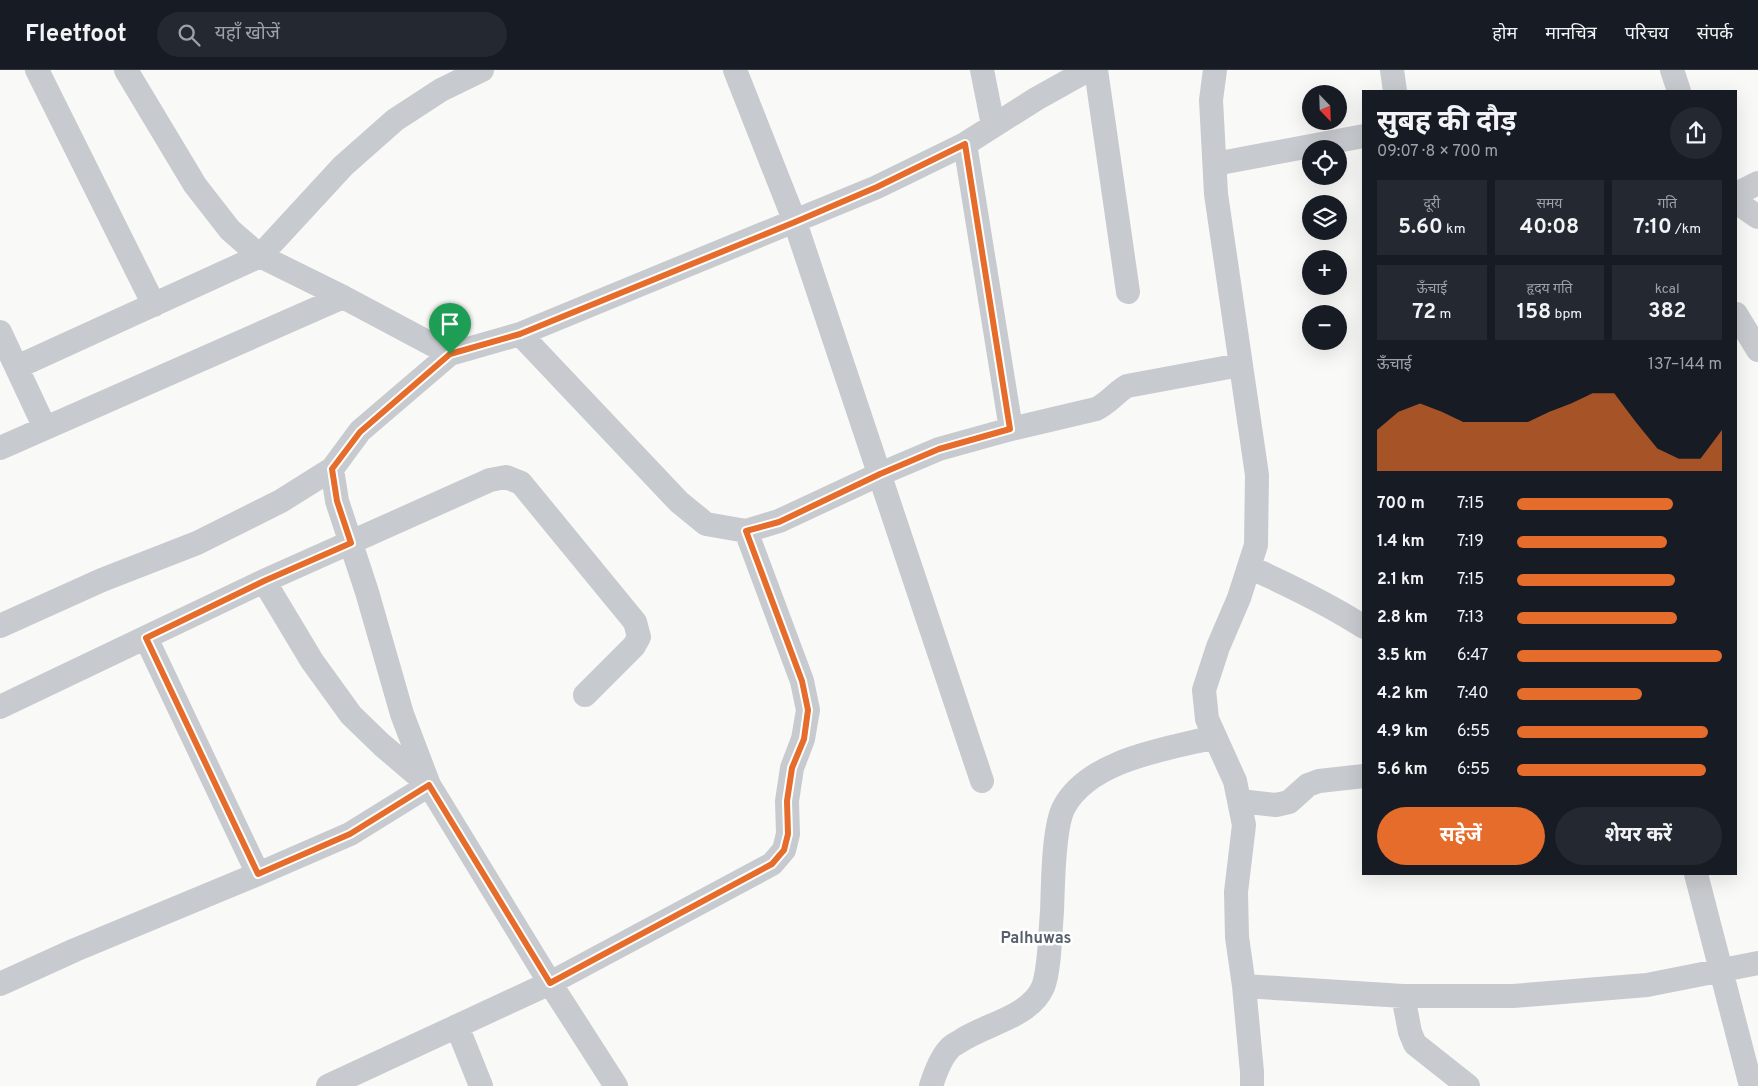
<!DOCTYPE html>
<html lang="hi">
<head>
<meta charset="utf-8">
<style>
  :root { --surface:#171b24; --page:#242831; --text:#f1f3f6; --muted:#9ea1a6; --line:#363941; --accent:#e56c2a }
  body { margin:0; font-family:Overpass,"Noto Sans Devanagari",sans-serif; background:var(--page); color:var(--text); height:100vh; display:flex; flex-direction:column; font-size:19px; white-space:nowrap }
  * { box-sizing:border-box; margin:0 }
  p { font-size:16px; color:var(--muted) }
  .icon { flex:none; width:28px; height:28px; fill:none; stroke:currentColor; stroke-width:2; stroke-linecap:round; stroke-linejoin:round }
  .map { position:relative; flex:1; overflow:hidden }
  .side { position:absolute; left:1362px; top:20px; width:375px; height:785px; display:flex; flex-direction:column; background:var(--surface); border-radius:0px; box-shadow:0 5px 20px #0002 }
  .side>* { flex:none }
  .needle { width:32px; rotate:157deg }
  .tools { position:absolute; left:1302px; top:15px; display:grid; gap:10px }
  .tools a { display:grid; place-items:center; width:45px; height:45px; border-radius:50%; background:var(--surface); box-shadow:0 5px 20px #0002; font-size:25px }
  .pin { position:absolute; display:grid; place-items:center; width:42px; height:42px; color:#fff; margin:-51px -21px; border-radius:50% 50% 50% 0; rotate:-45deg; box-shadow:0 0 5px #0007 }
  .pin .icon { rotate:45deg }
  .round { display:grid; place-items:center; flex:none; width:52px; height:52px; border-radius:26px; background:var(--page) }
  .overview { display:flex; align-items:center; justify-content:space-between; height:85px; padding:0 15px }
  h1 { font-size:28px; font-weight:700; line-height:38px }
  .stats { display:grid; grid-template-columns:repeat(3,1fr); gap:8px; height:85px; padding:5px 15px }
  .stats div { display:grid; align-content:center; border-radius:0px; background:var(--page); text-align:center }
  .stats b { font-size:21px; font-weight:700 }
  .stats small { font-size:14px; font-weight:400 }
  .stats p { font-size:14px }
  .chart { height:140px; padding:10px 15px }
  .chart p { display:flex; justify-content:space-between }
  .chart svg { width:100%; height:90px; margin-top:5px; fill:var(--accent); opacity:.7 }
  .button { display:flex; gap:10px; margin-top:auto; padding:10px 15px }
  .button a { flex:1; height:58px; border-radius:30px; background:var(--accent); color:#fff; font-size:20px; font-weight:700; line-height:58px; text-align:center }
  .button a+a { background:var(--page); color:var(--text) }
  ul { padding:0 15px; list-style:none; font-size:16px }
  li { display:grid; grid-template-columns:80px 60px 1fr; align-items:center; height:38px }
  li i { height:12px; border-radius:6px; background:var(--accent) }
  header { display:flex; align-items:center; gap:30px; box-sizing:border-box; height:70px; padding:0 25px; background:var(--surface); border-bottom:1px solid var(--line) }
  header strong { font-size:24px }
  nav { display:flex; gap:28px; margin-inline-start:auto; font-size:18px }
  .search { width:350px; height:45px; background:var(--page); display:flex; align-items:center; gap:12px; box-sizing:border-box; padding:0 18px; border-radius:28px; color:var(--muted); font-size:19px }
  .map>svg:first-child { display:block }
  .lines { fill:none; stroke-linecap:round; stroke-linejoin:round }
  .street { stroke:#c7cace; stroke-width:24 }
  .route-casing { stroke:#fff; stroke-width:10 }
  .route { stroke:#e56c2a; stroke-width:6 }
  .labels { text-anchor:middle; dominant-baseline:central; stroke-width:5; stroke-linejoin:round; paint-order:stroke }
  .quarter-label { font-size:16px; font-weight:bold; fill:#56606d; stroke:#fff }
</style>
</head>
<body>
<header>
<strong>Fleetfoot</strong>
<div class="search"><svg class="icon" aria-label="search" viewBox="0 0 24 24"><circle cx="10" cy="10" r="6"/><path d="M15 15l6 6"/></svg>यहाँ खोजें</div>
<nav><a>होम</a><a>मानचित्र</a><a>परिचय</a><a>संपर्क</a></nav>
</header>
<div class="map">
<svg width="1758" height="1016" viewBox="0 0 1758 1016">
  <rect width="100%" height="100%" fill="#f9f9f7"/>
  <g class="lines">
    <path class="street" d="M37,0L154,235
      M126,0L195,115L230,160L260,186L343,227L450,284
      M735,0L795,152L982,711
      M982,0L993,55
      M1096,0L1128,222
      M1215,0L1211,30L1216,124L1257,405L1256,475L1239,528L1218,577L1204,620L1207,649L1235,711L1244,755L1236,822L1237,867L1244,916L1252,1002V1016
      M1392,0L1395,21
      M1672,0L1679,21
      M1215,94L1364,66
      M1736,124L1758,113
      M1736,132L1758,147
      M1736,244L1758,280
      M0,262L45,358
      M17,297L260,186L343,96L395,50L441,20L482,0
      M1011,359L1096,339C1109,333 1115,323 1127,316L1240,295
      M0,378L343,227
      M332,399L337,431L367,522L402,644L429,715L550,913L616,1016
      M746,461L779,451L880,404L939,379L1011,359L965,74
      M1249,497C1289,515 1327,533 1364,557
      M0,556L102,510L197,473L281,431L332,399L360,361L450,284L520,264L877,117L965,74L1036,29L1088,0
      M146,568L258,804
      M0,637L264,511L490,410L506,407L521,413L635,552L639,567L634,576L585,625
      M1240,731L1276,735L1289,732L1308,715L1319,711L1364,706
      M1696,804L1751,1016
      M0,914L75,880L258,804L350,764L429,715L382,675L351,645L312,591L264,511
      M1244,916L1403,926H1513L1647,915L1758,893
      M1403,926L1410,962L1415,974L1468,1016
      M457,956L481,1016
      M328,1016L550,913L772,794L784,780L788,764L787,731L792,698L803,669L808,640L802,611L746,461L706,454L679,432L520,264
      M931,1016C935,1003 940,989 949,979C952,975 958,973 962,970C986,954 1030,947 1043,917C1050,899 1050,862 1052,842C1053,817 1053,757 1064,737C1090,689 1167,679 1215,667"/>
  </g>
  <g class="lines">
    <defs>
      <path id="route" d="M965,74L1010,359L939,379L880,404L779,452L746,461L802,611L808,640L804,669L792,698L787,731L788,764L784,780L772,794L550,913L429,715L350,764L258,804L146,568L264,511L351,473L337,431L332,399L360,362L450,284L520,264L795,152L877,117Z"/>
    </defs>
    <use href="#route" class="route-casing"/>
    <use href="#route" class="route"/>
  </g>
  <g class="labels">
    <g class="quarter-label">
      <text x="1036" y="869">Palhuwas</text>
    </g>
  </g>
</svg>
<div class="tools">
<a><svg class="needle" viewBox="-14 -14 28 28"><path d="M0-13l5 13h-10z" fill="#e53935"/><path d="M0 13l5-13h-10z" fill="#9ea1a6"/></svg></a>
<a><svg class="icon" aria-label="locate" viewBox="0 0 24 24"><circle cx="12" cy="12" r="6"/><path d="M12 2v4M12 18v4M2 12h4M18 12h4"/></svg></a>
<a><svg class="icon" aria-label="layers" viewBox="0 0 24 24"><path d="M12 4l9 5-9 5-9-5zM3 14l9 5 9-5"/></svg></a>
<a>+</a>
<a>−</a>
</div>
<div class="pin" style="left:450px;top:284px;background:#1e9e55"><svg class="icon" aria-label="arrive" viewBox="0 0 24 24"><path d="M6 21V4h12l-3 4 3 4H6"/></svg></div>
<section class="side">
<div class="overview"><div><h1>सुबह की दौड़</h1><p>09:07 · 8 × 700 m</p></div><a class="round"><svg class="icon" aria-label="share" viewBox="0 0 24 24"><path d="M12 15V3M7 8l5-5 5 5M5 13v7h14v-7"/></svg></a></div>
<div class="stats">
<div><p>दूरी</p><b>5.60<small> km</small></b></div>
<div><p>समय</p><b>40:08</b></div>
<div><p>गति</p><b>7:10<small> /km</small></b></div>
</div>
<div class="stats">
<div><p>ऊँचाई</p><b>72<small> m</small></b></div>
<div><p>हृदय गति</p><b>158<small> bpm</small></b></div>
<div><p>kcal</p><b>382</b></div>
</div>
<div class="chart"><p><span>ऊँचाई</span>137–144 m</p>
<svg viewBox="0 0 160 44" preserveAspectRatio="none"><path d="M0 44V24L10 15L20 11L30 15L40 20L50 20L60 20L70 20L80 15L90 11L100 6L110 6L120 20L130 33L140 38L150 38L160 24V44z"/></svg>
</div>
<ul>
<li><b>700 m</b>7:15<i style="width:76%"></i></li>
<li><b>1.4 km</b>7:19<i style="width:73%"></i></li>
<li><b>2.1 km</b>7:15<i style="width:77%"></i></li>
<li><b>2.8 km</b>7:13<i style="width:78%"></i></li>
<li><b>3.5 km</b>6:47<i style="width:100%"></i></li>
<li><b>4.2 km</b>7:40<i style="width:61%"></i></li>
<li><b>4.9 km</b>6:55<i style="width:93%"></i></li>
<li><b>5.6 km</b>6:55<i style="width:92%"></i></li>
</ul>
<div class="button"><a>सहेजें</a><a>शेयर करें</a></div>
</section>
</div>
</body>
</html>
